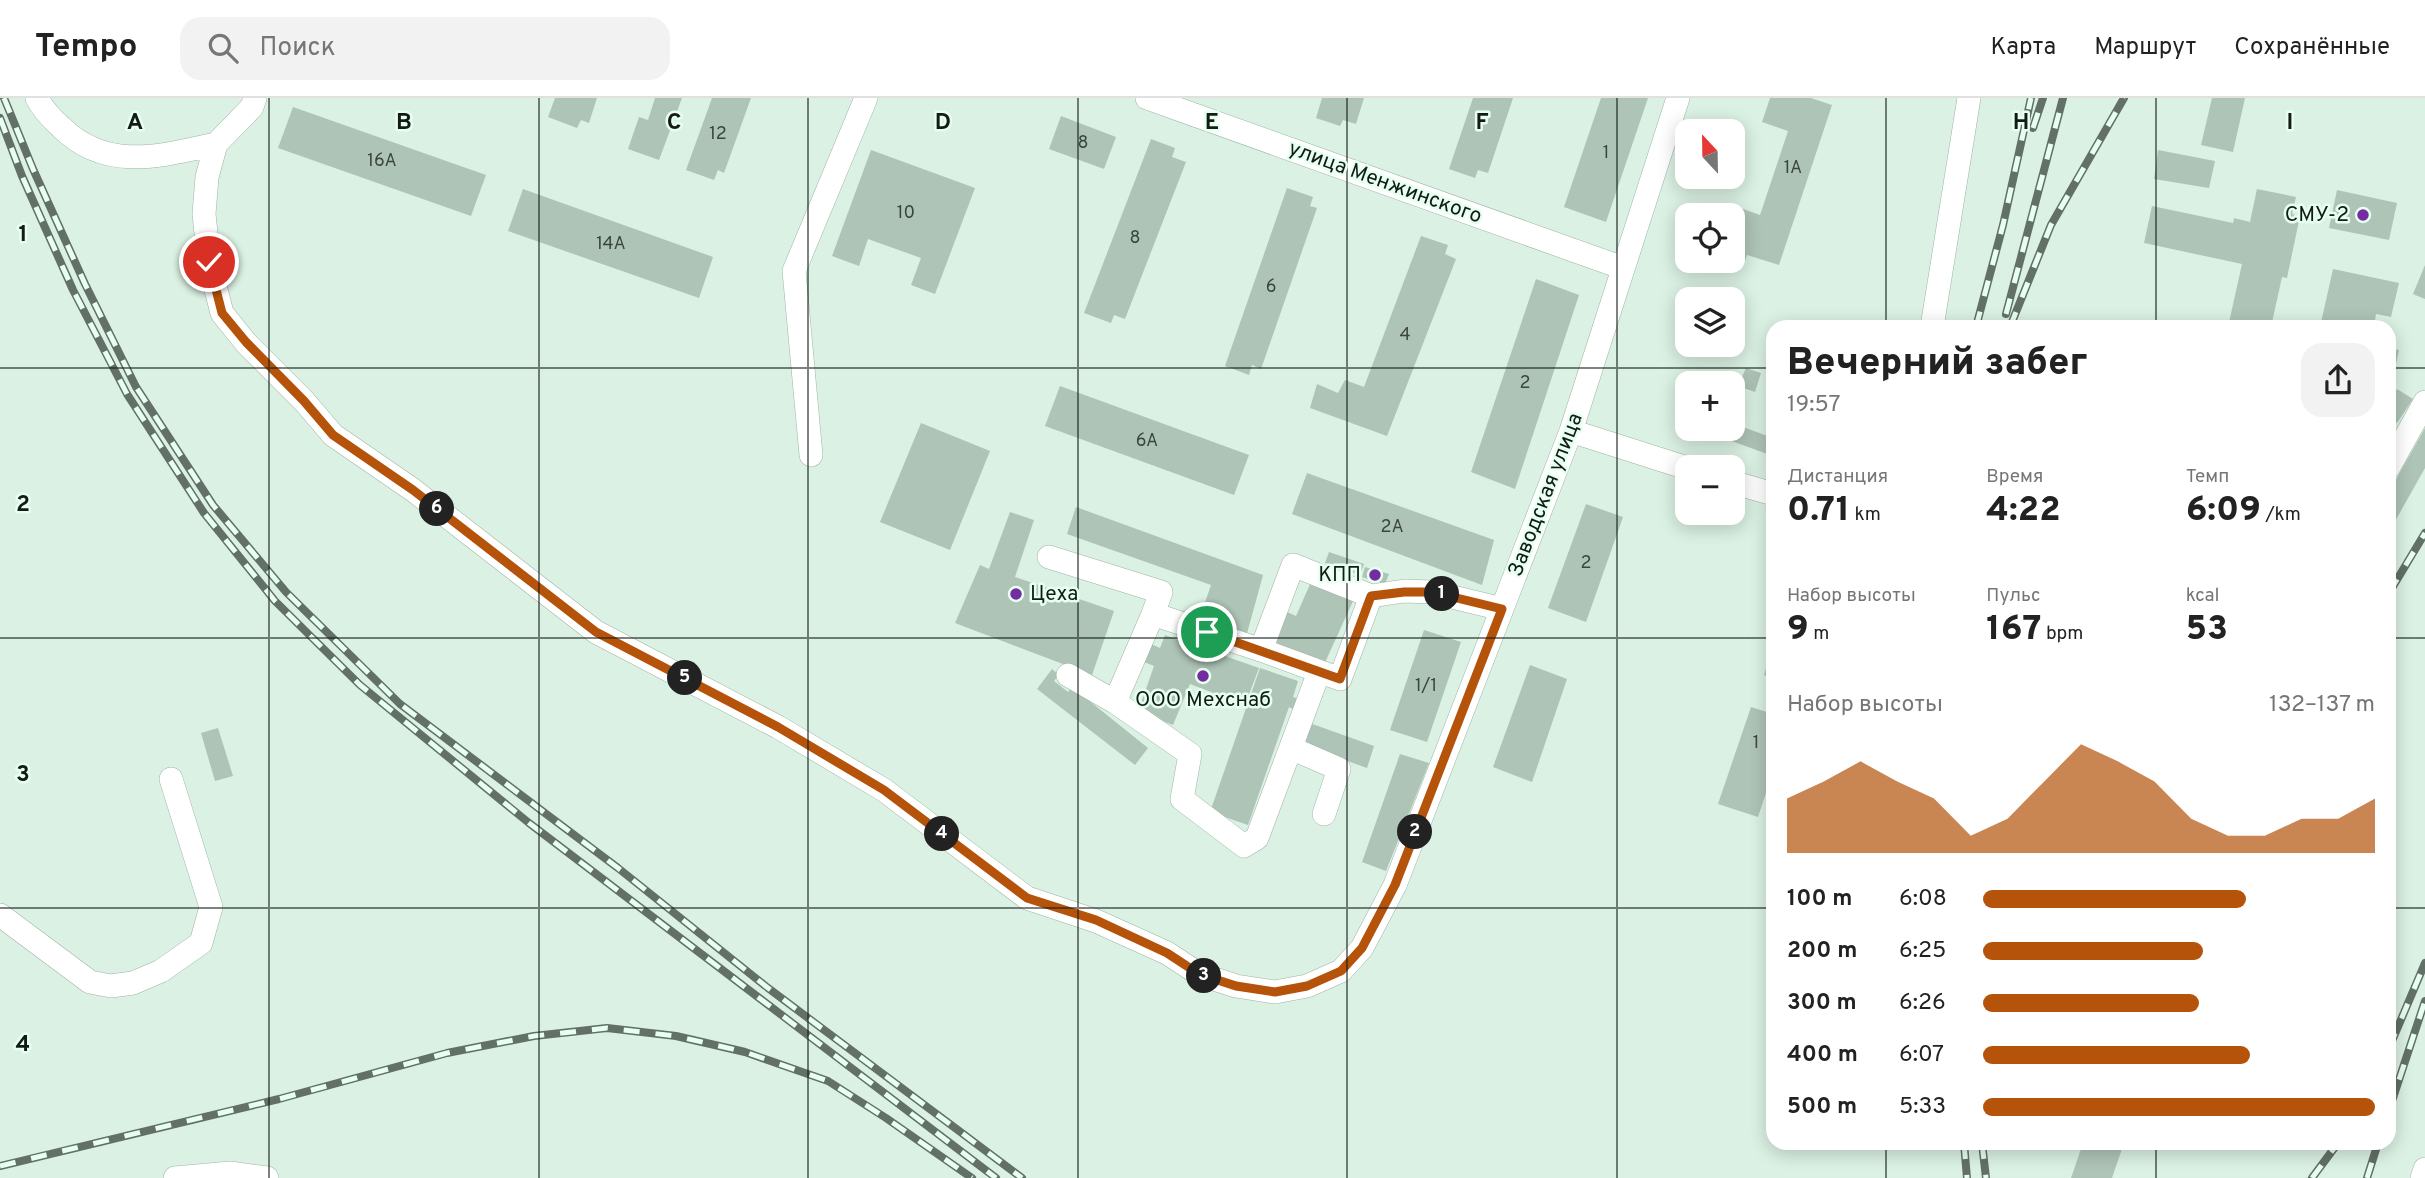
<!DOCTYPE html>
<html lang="ru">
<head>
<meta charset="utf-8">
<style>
  :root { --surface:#fff; --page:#f2f2f2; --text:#222; --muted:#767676; --line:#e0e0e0; --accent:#b45309 }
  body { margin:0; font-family:Overpass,sans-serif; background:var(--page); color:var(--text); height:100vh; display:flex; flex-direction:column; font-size:26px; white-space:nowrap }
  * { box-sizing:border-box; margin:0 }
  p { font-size:23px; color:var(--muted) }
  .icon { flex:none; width:38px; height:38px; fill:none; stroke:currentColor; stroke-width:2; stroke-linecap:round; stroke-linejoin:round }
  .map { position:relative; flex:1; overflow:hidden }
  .drawer { position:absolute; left:1766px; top:222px; width:630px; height:830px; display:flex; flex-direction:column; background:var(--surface); border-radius:21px; box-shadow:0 4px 18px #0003 }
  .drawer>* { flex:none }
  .needle { width:46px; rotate:338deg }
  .controls { position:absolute; left:1675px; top:21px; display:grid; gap:14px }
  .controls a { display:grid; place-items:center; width:70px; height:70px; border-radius:14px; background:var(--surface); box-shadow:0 4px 18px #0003; font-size:35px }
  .pin { position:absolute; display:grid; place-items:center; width:60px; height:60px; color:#fff; margin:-30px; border:4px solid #fff; border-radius:50%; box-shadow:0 2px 7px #0007 }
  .km { position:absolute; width:35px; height:35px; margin:-18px; border-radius:50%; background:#222; color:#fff; font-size:19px; line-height:35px; text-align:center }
  .round { display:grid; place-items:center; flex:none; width:74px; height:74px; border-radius:21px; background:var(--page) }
  .headline { display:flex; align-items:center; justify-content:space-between; height:119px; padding:0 21px }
  h1 { font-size:38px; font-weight:800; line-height:52px }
  .figures { display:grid; grid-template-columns:repeat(3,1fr); gap:10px; height:119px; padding:7px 21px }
  .figures div { display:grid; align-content:center }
  .figures b { font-size:35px; font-weight:800 }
  .figures small { font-size:19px; font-weight:400 }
  .figures p { font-size:19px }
  .chart { height:196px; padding:14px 21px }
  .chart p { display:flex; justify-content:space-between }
  .chart svg { width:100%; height:126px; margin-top:7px; fill:var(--accent); opacity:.7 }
  ul { padding:0 21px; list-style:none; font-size:23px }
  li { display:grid; grid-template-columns:112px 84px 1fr; align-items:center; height:52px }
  li i { height:18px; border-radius:9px; background:var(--accent) }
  header { display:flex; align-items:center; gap:42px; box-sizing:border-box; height:98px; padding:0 35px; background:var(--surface); border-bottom:2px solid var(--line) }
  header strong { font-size:33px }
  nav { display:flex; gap:38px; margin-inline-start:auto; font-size:24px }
  .search { width:490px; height:63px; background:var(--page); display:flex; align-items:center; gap:18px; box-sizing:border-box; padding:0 24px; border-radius:21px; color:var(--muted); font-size:26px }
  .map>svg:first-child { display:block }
  .building { fill:#aec4b6 }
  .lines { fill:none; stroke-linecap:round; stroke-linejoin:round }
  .minor-casing { stroke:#9eb4a7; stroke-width:24 }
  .minor { stroke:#fff; stroke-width:23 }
  .rail-casing { stroke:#627067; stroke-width:8 }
  .rail { stroke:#e7fff0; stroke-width:5; stroke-dasharray:16; stroke-linecap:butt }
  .route-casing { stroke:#fff; stroke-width:14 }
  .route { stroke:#b45309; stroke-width:9 }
  .grid { fill:none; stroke:#131b16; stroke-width:2; stroke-opacity:0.55 }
  .poi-dot { fill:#732da0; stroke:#e7fff0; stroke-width:2.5 }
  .labels { text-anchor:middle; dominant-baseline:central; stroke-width:5; stroke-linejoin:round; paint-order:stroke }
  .number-label { font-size:18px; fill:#3a453e }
  .street-label { font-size:21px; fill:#131b16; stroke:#e7fff0 }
  .poi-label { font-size:21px; fill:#131b16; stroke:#e7fff0; text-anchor:end }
  .grid-label { font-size:23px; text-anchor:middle; font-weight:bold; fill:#131b16; stroke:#e7fff0; stroke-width:5; stroke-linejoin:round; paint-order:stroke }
</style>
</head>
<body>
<header>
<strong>Tempo</strong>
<div class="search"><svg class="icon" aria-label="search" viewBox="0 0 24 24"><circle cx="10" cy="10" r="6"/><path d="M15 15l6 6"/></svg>Поиск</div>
<nav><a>Карта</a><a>Маршрут</a><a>Сохранённые</a></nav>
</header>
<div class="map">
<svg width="2425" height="1080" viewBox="0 0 2425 1080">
  <rect width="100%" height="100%" fill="#daf1e3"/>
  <path class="building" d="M555,0H597L589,25L581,22L577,30L548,19Z
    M655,0H682L659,62L628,51L639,19L648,22Z
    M712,0H751L724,75L718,72L714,82L686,72Z
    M1322,0H1364L1356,26L1343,22L1340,28L1316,20Z
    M1473,0H1513L1488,75L1478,72L1475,80L1449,71Z
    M1601,0H1648L1606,124L1564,109Z
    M1770,0H1811L1832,7L1779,167L1747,157L1745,163L1732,158V117H1729L1732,107L1760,117L1788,33L1762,24Z
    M2212,0H2245L2233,54L2201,47Z
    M293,9L486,77L471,118L278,50Z
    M1061,18L1116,39L1104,71L1049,51Z
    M1151,41L1175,50L1172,59L1186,64L1125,221L1114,217L1111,225L1084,215Z
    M871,52L975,90L935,196L911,187L921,160L868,141L859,168L832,158Z
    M2158,52L2215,63L2209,90L2154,81Z
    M1287,90L1313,99L1310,108L1317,110L1261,271L1252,267L1249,277L1225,268Z
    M523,91L713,159L699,200L508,133Z
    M2257,91L2296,99L2292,116L2300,118L2287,180L2282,179L2271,229H2228L2242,166L2144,145L2152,108L2233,125L2234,120L2250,124Z
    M2337,92L2397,105L2389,142L2329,130Z
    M1421,138L1448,147L1445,156L1456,161L1387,338L1310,310L1317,286L1338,295L1345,282L1364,289Z
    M2425,167V201L2413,196Z
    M2333,171L2399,185L2391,219L2376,216L2374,229H2320Z
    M1536,181L1579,197L1515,391L1471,374Z
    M2389,250L2399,252L2390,295H2389Z
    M1746,270L1761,275L1755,294L1738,288Z
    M1060,288L1249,357L1234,397L1045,328Z
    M2397,291L2413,301L2397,325L2389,319V303Z
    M921,325L990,353L950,452L880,424Z
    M1732,325L1773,340V358L1712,336L1714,331H1732Z
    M2425,330V370L2389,434V394Z
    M1307,375L1494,442L1482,487L1292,416Z
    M1586,406L1623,419L1586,524L1548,510Z
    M1076,409L1263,477L1246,539L1200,519L1211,487L1067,436Z
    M1010,414L1034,422L1015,479L1114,513L1092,577L955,525L980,467L989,471Z
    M1329,454L1364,466L1360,477L1325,465Z
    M1365,469L1389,476L1385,486L1362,479Z
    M1311,484L1353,503L1323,569L1270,546L1285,513L1296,518Z
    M1424,532L1461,544L1427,644L1390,632Z
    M1165,537L1259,570L1245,607L1190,586L1173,627L1138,614L1154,568L1144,564L1151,546L1160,550Z
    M1772,552H1773V580L1764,577Z
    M1530,567L1567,581L1532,684L1493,669Z
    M1260,570L1298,583L1293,599L1299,601L1295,612L1289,609L1248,727L1210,714Z
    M1052,571L1059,577L1054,583L1068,594L1072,589L1148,650L1135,667L1037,591Z
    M1751,609L1773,616V674L1758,719L1718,706Z
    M1304,623L1374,648L1367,670L1297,645Z
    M218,630L233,678L215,683L201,635Z
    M1400,656L1429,665L1386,773L1362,764Z
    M2083,1045H2124L2112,1080H2071Z"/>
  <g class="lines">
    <defs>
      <path id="minor" d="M37,0C43,12 51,20 61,29C106,74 161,58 216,46
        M255,0L252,9L216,46L207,79L204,116L209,164L222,215L246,245L304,303L333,337L413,392L596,534L778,629L884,692L1027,800L1096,823L1167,855L1199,876L1236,888L1275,894L1307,888L1341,873L1362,850L1395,787L1571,333L1678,0
        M1147,0L1623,170
        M1932,229L1969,0
        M1571,333L1687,370
        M811,357L794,173L866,0
        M2389,369L2425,304
        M1732,384L1773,396
        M1049,459L1161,494L1153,516L1261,552
        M1371,498L1340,581L1261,552L1293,467L1371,498L1404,493L1432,494L1502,511
        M1068,577L1115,604L1153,516
        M1115,604L1190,656L1182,701L1244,748L1257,740L1319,574
        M1291,650L1339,671L1324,716
        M0,817L90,884L111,888L133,885L161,873L201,845L211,809L171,681
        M175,1080L230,1075L267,1080
        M2422,1080L2425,1071"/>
    </defs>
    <use href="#minor" class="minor-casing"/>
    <use href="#minor" class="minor"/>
    <defs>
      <path id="rail" d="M4,0L33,71L85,186L136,289L213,407L286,494L400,606L618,770L768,890L1022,1080
        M0,20L22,78L73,192L127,296L204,415L275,503L360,587L529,725L996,1080
        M2033,30L2043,0
        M2006,216L2063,0
        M1976,229L2003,127L2031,0
        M2010,229L2051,127L2124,0
        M2389,495L2425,435
        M2389,950L2425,865
        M2389,1012L2425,903
        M1964,1045L1967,1080
        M1982,1045L1986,1080
        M0,1068L279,1001L447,955L534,938L607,930L676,938L745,954L828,983L886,1020L972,1080
        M2312,1080L2338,1045
        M2367,1080L2378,1045"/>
    </defs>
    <use href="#rail" class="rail-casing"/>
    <use href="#rail" class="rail"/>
  </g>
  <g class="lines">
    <defs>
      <path id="route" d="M209,164L222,215L246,244L304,303L333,337L413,392L596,534L778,629L884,692L1027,800L1096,822L1167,855L1199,876L1236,888L1275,894L1307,888L1341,873L1362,850L1395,787L1502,511L1432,494H1404L1371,498L1340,581L1207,534"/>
    </defs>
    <use href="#route" class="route-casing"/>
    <use href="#route" class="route"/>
  </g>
  <path class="grid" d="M269,0V1080M539,0V1080M808,0V1080M1078,0V1080M1347,0V1080M1617,0V1080M1886,0V229M2156,0V229M0,270H1773M2389,270H2425M0,540H1773M2389,540H2425M0,810H1773M2389,810H2425M1886,1045V1080M2156,1045V1080"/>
  <g class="poi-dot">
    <circle cx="2363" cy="117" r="7"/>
    <circle cx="1375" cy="477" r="7"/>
    <circle cx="1016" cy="496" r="7"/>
    <circle cx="1203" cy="578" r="7"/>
  </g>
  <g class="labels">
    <g class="number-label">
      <text x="718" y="36">12</text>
      <text x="1083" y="45">8</text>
      <text x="1606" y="55">1</text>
      <text x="382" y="63">16А</text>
      <text x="1793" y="70">1А</text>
      <text x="906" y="115">10</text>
      <text x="1135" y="140">8</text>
      <text x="611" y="146">14А</text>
      <text x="1271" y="189">6</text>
      <text x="1405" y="237">4</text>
      <text x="1525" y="285">2</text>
      <text x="1147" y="343">6А</text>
      <text x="1392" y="429">2А</text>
      <text x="1586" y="465">2</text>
      <text x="1426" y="588">1/1</text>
      <text x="1756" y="645">1</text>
    </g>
    <g class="street-label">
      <text transform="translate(1385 85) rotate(20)">улица Менжинского</text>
      <text transform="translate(1546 397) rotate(-69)">Заводская улица</text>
    </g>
    <g class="poi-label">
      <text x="2349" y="117">СМУ-2</text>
      <text x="1361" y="477">КПП</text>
      <text x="1030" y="496" text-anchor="start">Цеха</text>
      <text x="1203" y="602" text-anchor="middle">ООО Мехснаб</text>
    </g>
  </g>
  <g class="grid-label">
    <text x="135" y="31">A</text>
    <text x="404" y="31">B</text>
    <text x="674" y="31">C</text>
    <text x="943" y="31">D</text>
    <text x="1212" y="31">E</text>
    <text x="1482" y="31">F</text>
    <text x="2021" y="31">H</text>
    <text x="2290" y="31">I</text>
    <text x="23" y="143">1</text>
    <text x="23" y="413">2</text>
    <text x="23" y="683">3</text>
    <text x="23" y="953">4</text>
  </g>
</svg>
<div class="controls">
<a><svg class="needle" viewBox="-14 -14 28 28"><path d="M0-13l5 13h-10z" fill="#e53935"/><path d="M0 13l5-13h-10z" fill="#767676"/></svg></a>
<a><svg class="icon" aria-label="locate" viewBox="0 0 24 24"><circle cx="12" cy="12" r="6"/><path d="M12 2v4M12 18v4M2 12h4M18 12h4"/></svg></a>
<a><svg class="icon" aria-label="layers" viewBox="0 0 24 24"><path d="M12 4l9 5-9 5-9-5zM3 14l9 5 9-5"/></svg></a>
<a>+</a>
<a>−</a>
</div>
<div class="pin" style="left:1207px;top:534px;background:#1e9e55"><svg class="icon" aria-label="arrive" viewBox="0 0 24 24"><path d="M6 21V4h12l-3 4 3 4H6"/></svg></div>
<div class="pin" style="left:209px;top:164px;background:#d93025"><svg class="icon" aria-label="check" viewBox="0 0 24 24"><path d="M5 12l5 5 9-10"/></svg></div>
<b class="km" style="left:1442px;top:496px">1</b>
<b class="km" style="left:1415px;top:734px">2</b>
<b class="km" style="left:1204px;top:878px">3</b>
<b class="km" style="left:942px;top:736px">4</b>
<b class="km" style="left:685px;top:580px">5</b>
<b class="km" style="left:437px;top:411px">6</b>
<section class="drawer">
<div class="headline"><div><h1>Вечерний забег</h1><p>19:57</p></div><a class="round"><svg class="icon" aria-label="share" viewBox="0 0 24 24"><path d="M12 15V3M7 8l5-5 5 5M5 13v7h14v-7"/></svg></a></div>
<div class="figures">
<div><p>Дистанция</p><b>0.71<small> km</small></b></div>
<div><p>Время</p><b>4:22</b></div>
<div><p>Темп</p><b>6:09<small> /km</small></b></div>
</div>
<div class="figures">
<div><p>Набор высоты</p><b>9<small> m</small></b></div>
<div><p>Пульс</p><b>167<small> bpm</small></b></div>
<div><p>kcal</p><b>53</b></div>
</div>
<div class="chart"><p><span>Набор высоты</span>132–137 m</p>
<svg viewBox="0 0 160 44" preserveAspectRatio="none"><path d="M0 44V25L10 19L20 12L30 19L40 25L50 38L60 32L70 19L80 6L90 12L100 19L110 32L120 38L130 38L140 32L150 32L160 25V44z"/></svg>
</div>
<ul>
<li><b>100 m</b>6:08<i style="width:67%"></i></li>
<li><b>200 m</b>6:25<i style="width:56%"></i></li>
<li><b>300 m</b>6:26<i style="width:55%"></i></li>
<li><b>400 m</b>6:07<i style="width:68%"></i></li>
<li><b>500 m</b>5:33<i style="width:100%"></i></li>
</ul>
</section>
</div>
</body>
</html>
